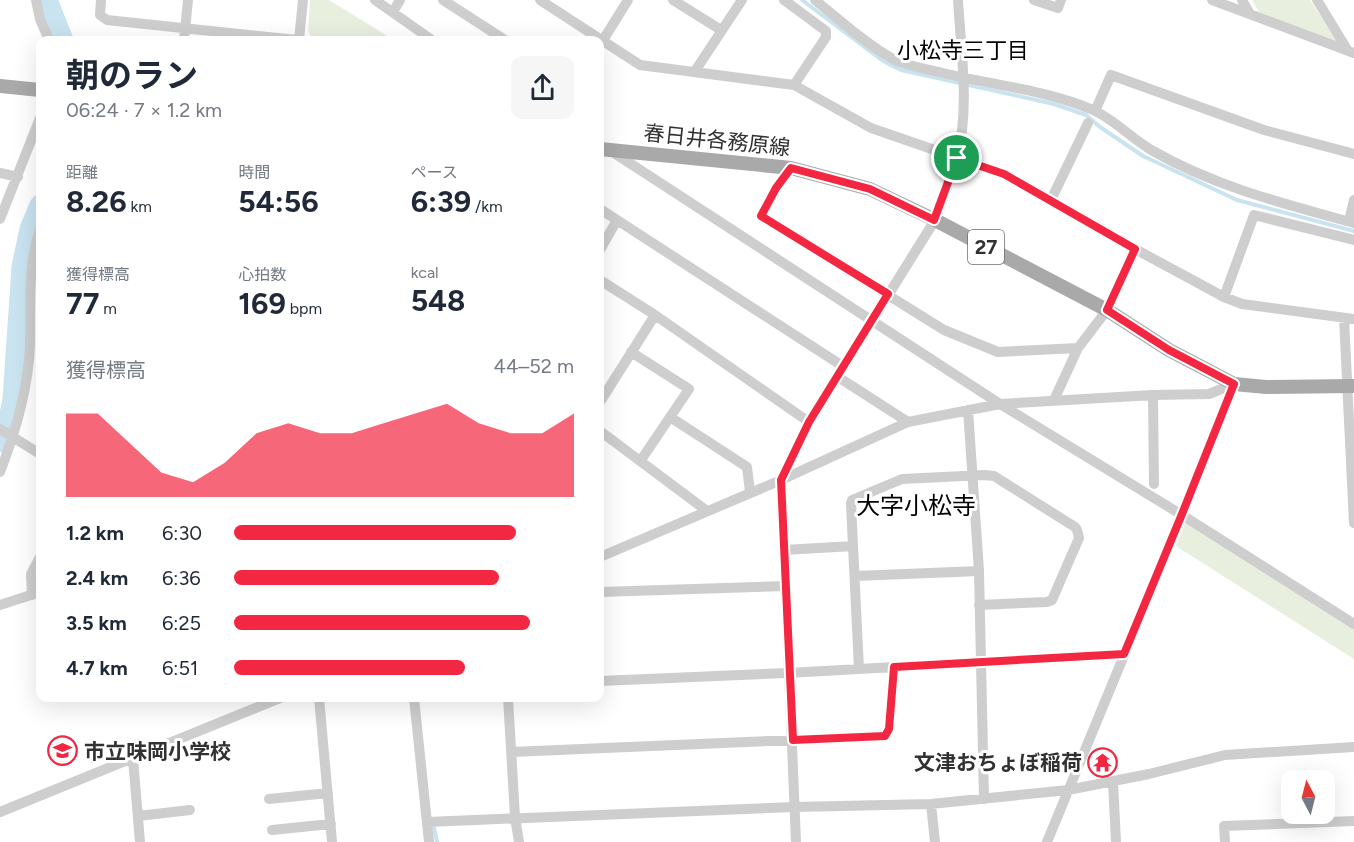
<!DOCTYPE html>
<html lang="ja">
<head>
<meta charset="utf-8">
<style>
  :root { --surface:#fff; --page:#f6f6f7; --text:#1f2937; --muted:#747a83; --accent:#f42742 }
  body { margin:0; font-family:Figtree,"Noto Sans JP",sans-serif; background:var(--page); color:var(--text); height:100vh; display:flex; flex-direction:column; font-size:22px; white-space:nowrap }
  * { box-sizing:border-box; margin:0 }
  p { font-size:20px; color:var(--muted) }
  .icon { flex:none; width:33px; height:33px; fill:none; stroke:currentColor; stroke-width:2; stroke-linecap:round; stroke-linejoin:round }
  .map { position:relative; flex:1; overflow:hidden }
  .side { position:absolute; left:36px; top:36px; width:568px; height:666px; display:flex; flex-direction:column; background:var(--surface); border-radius:12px; box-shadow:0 6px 24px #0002 }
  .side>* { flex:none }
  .needle { width:39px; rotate:353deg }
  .tools { position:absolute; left:1281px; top:770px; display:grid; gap:12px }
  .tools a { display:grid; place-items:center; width:54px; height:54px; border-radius:12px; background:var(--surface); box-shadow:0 6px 24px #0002; font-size:30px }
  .pin { position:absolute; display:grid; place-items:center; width:51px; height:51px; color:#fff; margin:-26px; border:3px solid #fff; border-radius:50%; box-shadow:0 2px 6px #0007 }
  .round { display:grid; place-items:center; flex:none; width:63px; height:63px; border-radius:12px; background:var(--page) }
  .head { display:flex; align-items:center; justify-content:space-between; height:102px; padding:0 30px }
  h1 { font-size:33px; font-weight:700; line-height:45px }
  .stats { display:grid; grid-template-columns:repeat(3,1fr); gap:9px; height:102px; padding:6px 30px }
  .stats div { display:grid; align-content:center }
  .stats b { font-size:30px; font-weight:700 }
  .stats small { font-size:16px; font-weight:400 }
  .stats p { font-size:16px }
  .chart { height:168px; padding:12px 30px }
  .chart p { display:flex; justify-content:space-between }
  .chart svg { width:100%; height:108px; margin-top:6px; fill:var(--accent); opacity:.7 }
  ul { padding:0 30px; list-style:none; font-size:20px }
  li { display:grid; grid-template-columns:96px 72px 1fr; align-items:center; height:45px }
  li i { height:15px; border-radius:8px; background:var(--accent) }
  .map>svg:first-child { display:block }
  .green { fill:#e8efde }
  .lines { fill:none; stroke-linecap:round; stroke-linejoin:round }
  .stream { stroke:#c9e3f0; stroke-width:4 }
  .river { stroke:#c9e3f0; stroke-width:21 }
  .minor { stroke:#cecece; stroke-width:10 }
  .major { stroke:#a9a9a9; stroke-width:14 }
  .route-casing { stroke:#fff; stroke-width:12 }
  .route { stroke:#f42742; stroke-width:8 }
  .labels { text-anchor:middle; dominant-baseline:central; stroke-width:6; stroke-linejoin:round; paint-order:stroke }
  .shield { fill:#fff; stroke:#6f6f6f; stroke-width:1.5 }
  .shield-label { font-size:20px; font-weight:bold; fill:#313131 }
  .street-label { font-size:21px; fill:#313131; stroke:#fff }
  .poi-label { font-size:21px; font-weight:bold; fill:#313131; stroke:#fff; text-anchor:start }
  .neighbourhood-label { font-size:22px; fill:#000; stroke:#fff }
  .quarter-label { font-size:24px; fill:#000; stroke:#fff }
</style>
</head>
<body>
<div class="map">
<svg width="1354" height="842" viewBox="0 0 1354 842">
  <rect width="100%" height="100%" fill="#fff"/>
  <path class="green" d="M310,0H329L394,40H342L311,36L308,30Z
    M1252,0H1310L1337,42L1259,12Z
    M1188,514L1354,619V659L1176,546Z"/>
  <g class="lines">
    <path class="stream" d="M802,0L883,61L901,70L1054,104L1086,115L1100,127L1143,156L1237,200L1354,231
      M434,828L437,842"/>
    <path class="river" d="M47,0L63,40
      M0,442L9,419L13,399L22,267L30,229L40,205"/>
    <path class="minor" d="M36,0L40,19L49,40
      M101,0L100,15L107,20L297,40
      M375,0L432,40
      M443,0L505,40
      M540,0L640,65L794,85L871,128L1004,174L1135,249L1224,297L1242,304L1354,319
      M673,0L721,30
      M784,0L826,31V37L794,85
      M815,0C838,19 870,47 895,60C910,67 928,69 943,73C993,85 1046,90 1093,110C1114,119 1133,140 1153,151C1216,187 1285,204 1354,223
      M1034,0L1058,8L1061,0
      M1212,0L1354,53
      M1242,0L1250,14
      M1317,0L1348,51
      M393,12L400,0
      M184,40L188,0
      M299,40L303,0
      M600,45L628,0
      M695,71L742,0
      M1095,111L1111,75L1264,130L1354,154
      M611,151L1000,404L1182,515L1354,624
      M791,168L776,188L761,216L944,330L998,352L1078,348
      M0,173L18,177
      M1051,200L1088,123
      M600,209L844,367
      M0,219L40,118
      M1349,221L1354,200
      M600,250L617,220
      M600,280L655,315L809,422
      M1224,297L1254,215L1354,240
      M1344,318L1354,523
      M631,352L689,389L641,460
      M838,377L908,422
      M1153,395L1154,484
      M1054,400L1078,348L1107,310L1135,249
      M600,402L655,315
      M968,410L979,571L984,799
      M670,417L747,467L750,492
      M0,429L40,454
      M600,431L707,511
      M0,472C16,431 28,390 30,346C31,308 27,266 40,230
      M853,546L859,669
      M784,550L853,546L851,503L852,500L902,479L984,475L994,476L1075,527L1077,530L1079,538L1052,600L1047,602L979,605
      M600,557L781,480L908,422L1000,404L1153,395L1209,394L1234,384
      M855,576L979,571
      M600,592L785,586
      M32,595L31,574L40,557
      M0,605L40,592
      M600,681L788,673L1124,654
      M319,698L332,842
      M414,698L429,842
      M508,698L515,817L519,842
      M511,752L885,736L889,729L895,667
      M133,759L140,842
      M1113,782L1116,842
      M269,799L328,793
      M931,804L935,842
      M0,812L280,698
      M138,816L190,810
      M427,822L794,807L931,804L1068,790L1149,774L1225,755L1354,747
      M272,830L331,824
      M796,842L781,480L809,422L935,220C942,200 951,179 957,158C970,108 961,52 958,0
      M1047,842L1182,515L1234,384
      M1225,842L1224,826L1354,821"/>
    <path class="major" d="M0,86L40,90
      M600,149L791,168L870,189L935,220L1107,310L1169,350L1234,384L1266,387L1354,386"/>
  </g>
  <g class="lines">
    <defs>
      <path id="route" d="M957,158L1004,174L1135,249L1107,310L1169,350L1234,384L1182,514L1124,654L894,667L889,729L885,736L793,740L781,480L809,422L888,294L761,216L776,188L791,168L870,189L934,220Z"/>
    </defs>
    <use href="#route" class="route-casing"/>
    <use href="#route" class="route"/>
  </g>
  <defs>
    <symbol id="school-ring" viewBox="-11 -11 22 22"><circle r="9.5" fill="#fff" stroke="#f42742" stroke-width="1.5"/><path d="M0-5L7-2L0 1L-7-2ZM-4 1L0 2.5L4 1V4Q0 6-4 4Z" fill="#f42742"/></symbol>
    <symbol id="temple-ring" viewBox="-11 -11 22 22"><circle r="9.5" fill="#fff" stroke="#f42742" stroke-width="1.5"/><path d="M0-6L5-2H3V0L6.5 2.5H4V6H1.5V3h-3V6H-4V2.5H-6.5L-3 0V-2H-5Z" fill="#f42742"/></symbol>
  </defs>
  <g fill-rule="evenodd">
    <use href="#school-ring" x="46" y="734" width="33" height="33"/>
    <use href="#temple-ring" x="1086" y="746" width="33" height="33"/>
  </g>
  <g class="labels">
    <rect class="shield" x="968" y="230" width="36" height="34" rx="4.5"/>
    <g class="shield-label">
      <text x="986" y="247">27</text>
    </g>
    <g class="street-label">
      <text transform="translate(717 140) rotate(6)">春日井各務原線</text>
    </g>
    <g class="poi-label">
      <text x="84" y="751">市立味岡小学校</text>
      <text x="1082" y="762" text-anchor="end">文津おちょぼ稲荷</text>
    </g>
    <g class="neighbourhood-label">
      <text x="963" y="50">小松寺三丁目</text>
    </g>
    <g class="quarter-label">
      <text x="916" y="505">大字小松寺</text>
    </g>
  </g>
</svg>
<div class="tools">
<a><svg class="needle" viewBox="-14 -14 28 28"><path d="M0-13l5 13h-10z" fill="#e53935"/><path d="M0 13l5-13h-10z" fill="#747a83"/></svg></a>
</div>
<div class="pin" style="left:957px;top:158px;background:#1e9e55"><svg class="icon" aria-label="arrive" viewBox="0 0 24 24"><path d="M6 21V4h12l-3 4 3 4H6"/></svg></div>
<section class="side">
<div class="head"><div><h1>朝のラン</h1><p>06:24 · 7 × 1.2 km</p></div><a class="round"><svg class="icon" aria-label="share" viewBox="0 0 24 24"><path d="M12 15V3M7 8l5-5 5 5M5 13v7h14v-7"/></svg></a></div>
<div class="stats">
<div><p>距離</p><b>8.26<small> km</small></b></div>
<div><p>時間</p><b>54:56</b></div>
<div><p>ペース</p><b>6:39<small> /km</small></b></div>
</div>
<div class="stats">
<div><p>獲得標高</p><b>77<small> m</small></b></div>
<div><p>心拍数</p><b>169<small> bpm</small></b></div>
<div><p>kcal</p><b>548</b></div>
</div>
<div class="chart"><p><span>獲得標高</span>44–52 m</p>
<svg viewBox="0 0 160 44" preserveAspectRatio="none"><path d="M0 44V10L10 10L20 22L30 34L40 38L50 30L60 18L70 14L80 18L90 18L100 14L110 10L120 6L130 14L140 18L150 18L160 10V44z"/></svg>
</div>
<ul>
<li><b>1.2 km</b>6:30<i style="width:83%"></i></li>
<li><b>2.4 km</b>6:36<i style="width:78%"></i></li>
<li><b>3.5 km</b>6:25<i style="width:87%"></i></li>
<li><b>4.7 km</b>6:51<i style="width:68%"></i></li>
</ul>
</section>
</div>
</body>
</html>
